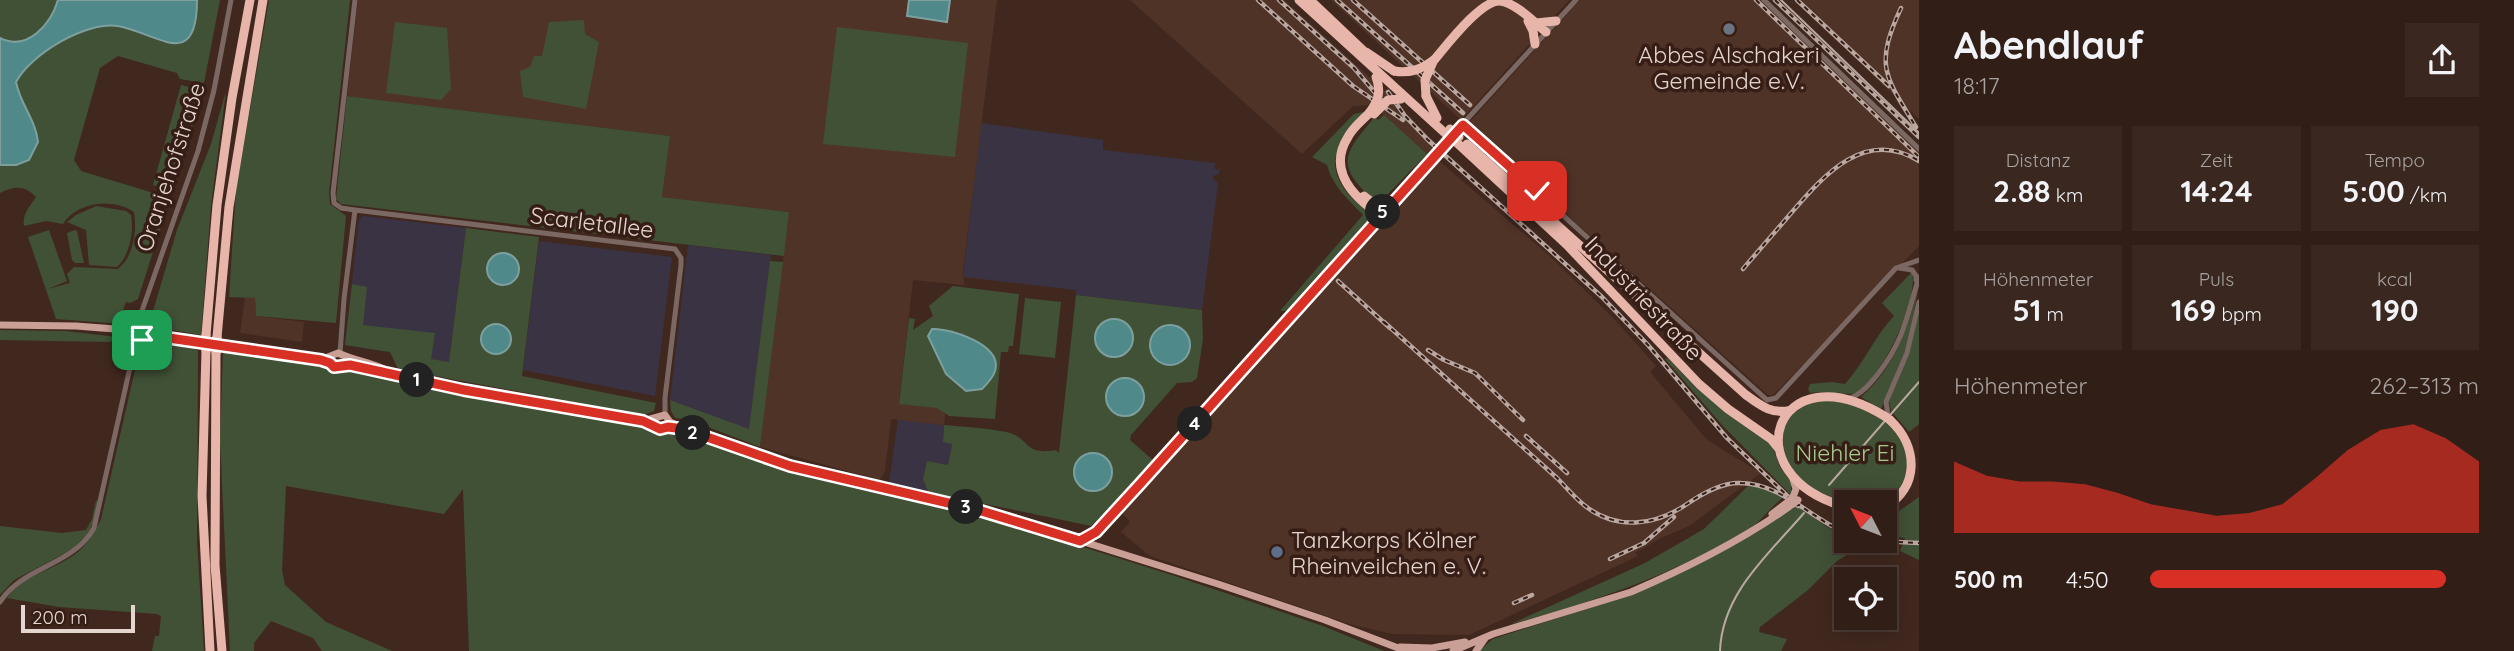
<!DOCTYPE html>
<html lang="de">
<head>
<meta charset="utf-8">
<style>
  :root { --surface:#311e17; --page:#392720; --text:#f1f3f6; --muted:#a8a2a1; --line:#4c3c36; --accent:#d93025 }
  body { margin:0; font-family:Quicksand,sans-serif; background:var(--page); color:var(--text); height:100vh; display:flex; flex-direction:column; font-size:26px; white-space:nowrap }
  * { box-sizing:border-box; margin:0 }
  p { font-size:23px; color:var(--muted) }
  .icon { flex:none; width:38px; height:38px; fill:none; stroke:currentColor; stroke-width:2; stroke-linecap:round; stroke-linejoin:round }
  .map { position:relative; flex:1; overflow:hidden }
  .sheet { display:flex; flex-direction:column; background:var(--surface); width:595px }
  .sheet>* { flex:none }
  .needle { width:46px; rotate:312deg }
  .tools { position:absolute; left:1834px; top:490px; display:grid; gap:14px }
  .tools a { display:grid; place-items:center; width:63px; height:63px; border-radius:0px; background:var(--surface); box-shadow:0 4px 18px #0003,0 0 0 2px var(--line); font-size:35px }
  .scale { position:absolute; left:21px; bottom:18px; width:114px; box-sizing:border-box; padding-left:7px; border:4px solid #e5d5cf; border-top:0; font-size:19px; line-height:24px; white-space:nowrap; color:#e5d5cf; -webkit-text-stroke:5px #361e16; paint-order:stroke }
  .pin { position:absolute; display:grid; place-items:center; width:60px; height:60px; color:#fff; margin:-30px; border-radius:14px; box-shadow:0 4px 10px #0006 }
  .km { position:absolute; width:35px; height:35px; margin:-18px; border-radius:50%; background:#222; color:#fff; font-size:19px; line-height:35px; text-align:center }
  .round { display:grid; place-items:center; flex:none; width:74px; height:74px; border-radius:0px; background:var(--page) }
  .overview { display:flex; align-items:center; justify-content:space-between; height:119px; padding:0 35px }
  h1 { font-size:38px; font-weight:800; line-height:52px }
  .figures { display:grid; grid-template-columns:repeat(3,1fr); gap:10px; height:119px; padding:7px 35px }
  .figures div { display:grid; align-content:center; border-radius:0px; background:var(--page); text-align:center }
  .figures b { font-size:30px; font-weight:800 }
  .figures small { font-size:19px; font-weight:400 }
  .figures p { font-size:19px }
  .chart { height:196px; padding:14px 35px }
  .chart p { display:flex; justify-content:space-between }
  .chart svg { width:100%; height:126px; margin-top:7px; fill:var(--accent); opacity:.7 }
  ul { padding:0 35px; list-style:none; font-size:23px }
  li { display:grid; grid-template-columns:112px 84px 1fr; align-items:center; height:52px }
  li i { height:18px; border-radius:9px; background:var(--accent) }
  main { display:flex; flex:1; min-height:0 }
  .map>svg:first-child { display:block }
  .commercial { fill:#3a3344 }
  .built { fill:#503327 }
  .green { fill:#415136; fill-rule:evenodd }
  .water { fill:#50898a; stroke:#7da09f; stroke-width:2 }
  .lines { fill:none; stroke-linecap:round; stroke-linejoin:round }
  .minor { stroke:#7c6863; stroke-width:5 }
  .major { stroke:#c99f96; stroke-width:7 }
  .highway { stroke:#e7b5a9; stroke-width:9 }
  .tram { stroke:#b9a7a0; stroke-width:2 }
  .rail-casing { stroke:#b9a7a0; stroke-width:4.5 }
  .rail { stroke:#361e16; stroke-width:2; stroke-dasharray:5; stroke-linecap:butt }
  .major-bridge { stroke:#c99f96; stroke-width:7 }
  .highway-bridge { stroke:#e7b5a9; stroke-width:9 }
  .route-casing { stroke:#fff; stroke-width:14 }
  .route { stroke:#d93025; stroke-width:9 }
  .worship-dot { fill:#6b7280; stroke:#361e16; stroke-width:2.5 }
  .service-dot { fill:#5c6f8a; stroke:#361e16; stroke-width:2.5 }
  .labels { text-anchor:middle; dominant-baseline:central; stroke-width:7; stroke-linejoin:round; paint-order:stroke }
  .poi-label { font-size:23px; fill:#e5d5cf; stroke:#361e16 }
  .street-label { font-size:23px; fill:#e5d5cf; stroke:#361e16 }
  .park-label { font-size:23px; fill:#a7cb8e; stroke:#361e16 }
</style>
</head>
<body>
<main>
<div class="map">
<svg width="1919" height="651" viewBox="0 0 1919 651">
  <rect width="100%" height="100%" fill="#41281f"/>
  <path class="commercial" d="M981,123L1103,140V150L1216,163L1214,167L1217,170L1220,167L1219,174L1213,176V179L1218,183L1202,310L1076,295V290L963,277Z
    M363,216L466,228L449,362L345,345L359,219Z
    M539,241L672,257L655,396L523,370Z
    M688,245L771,255L749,430L670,400Z
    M898,419L944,425L943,441L952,443L948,465L927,461L923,479L928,492L889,483Z"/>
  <path class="built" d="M358,0H997L963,271L964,285L913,280L899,400L946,405L944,425L891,419L885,471L880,480L760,447L789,212L662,197L670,136L347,96Z
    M1130,0H1284L1397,102L1410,118L1437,144L1427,154L1372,105L1353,106L1302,154Z
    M1331,0H1569L1461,120Z
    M1580,0H1764L1919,145V246L1773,395H1768L1467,125Z
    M1794,0H1919V118H1918Z
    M1438,160L1553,259L1616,321L1656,366L1650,372L1707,440L1761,473L1689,526L1659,539L1635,553L1638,556L1469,635L1393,634L1353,625L1150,556L1121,532L1130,522L1120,511Z
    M245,298H255L256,316L304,322L302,342L240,333Z"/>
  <path class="green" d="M0,0H58C51,24 27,52 0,38Z
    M197,0H220L204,83L180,79L177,73L118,56L100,68L74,160L81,171L170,198L138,299L130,303L126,302L123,310L133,315L127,322L123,324L56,319L28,237L49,230L67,281L48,289L70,283L67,274L74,267L118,269C134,256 137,231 134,212C113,197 76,202 63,224L46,221L24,226C22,214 30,206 36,197C25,185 14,186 0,193V165H16L33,121L19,97L16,82C31,54 86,20 118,26C134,29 150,37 165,43L197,15Z
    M269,0H350L329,193L330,204L346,216L336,323L256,316L255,298L229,297L236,190Z
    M584,20L585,34L599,42L586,109L523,97L520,71L530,67L534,56H542L549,22Z
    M395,22L447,28L451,89L441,100L386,93Z
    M837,27L968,43L955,157L823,144Z
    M181,85L201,90L202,94L173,191L153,185Z
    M226,91L211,206L201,335L154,327L151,318L177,230L211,144Z
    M347,96L670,136L662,197L789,212L784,256L341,204L336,199Z
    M1368,111C1341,138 1319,162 1351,197C1357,204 1366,208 1370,217L1356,236L1287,311H1280L1363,215C1348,199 1333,187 1327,165L1312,157L1354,114Z
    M1384,115L1427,154L1383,199L1374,200C1334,165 1344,153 1375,117L1378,120Z
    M96,206L126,211L131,215C134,231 130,255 117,267L89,265L86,230L67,222L76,215Z
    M466,228L539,237L522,376L656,403L654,411L644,415L398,369L390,352L345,345L352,284L367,287L363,325L435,333L431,359L449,362ZM500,253L514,257L520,266L516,280C495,297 474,266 500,253Z
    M75,230L77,231L84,263H75L72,260L67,233Z
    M770,261L783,262L760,447L690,420L675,418L671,411L670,400L749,429Z
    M1912,272C1919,299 1883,376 1858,392C1850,397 1824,390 1810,393L1808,389L1810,384L1832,382L1845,384C1864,363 1875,336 1894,316L1882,303Z
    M1919,284L1908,345L1881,409L1861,397C1895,368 1909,325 1919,284Z
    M953,286L1019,294L1013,346H1009L1008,352H1001L995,419L949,416L937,408L899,404L909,318L915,319L913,330L933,316L929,306Z
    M1076,295L1202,310L1203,339L1197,378L1192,382L1177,383L1131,435L1130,440L1155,462C1134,484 1112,504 1091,526L928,492L923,479L927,461L948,465L952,444L943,442L944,425C965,427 986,428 1006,432C1031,437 1022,456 1056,450L1059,453ZM1094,452L1105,457L1111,478L1103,488L1098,490L1077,461L1082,456Z
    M1025,298L1061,302L1055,358L1019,354Z
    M1919,312V424L1909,432L1891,411L1889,401L1909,354Z
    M0,330L66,331L117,337L110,342L0,340Z
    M152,344L194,348L198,351L197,542L204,651H152L155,636H159L161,616L157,614L59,607L7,598C23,575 53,570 74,555C87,546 94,533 101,519L137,361L142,349Z
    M223,351L325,367L336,372L346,370L492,401L643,427L658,434L677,433L798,474L994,519L1172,575L1323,626L1384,651H469L463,489L444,514L286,486L282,570L285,585L326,622L392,651H322L313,638L271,621L254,643V651H230L220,441Z
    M1668,358L1696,388L1766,439L1773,448L1780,467L1791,482V495L1722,425L1665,359Z
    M1845,400L1889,423L1909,447L1904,489L1885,502H1846V505C1813,492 1769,466 1785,425C1788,417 1798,405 1807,402C1819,400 1833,401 1845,400Z
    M1749,485L1761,487L1784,497C1771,506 1763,520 1749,529C1675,574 1594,602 1511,624L1645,563L1704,529Z
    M1919,497V560L1900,551L1905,538L1885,535V521Z
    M96,500L98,503L93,523L87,535L71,550L14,580L0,595V526L62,533L86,530L92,519Z
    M1797,506L1858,548L1837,561L1808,590L1760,627L1759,632L1787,639L1781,651H1479L1493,639L1617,599L1755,533Z"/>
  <path class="water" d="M58,0H197C197,73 157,33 118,26C86,21 31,54 16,82C20,104 36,120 38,142L29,160L16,165H0V38C27,52 51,24 58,0Z
    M909,0H950L947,22L907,16Z
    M487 269a16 16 0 1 1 32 0a16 16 0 1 1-32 0Z
    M1095 338a19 19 0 1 1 38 0a19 19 0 1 1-38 0Z
    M481 339a15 15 0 1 1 30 0a15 15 0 1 1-30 0Z
    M1150 345a20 20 0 1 1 40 0a20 20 0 1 1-40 0Z
    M932,329C951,328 1003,345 995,371C993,378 987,384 982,389L966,391L946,374L928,336Z
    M1106 397a19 19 0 1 1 38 0a19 19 0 1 1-38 0Z
    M1074 472a19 19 0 1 1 38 0a19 19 0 1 1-38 0Z"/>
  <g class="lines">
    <path class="minor" d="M355,0L333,193L334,203L341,208L355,210L675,249L681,258V265L665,398V415
      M1764,0L1919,149
      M1463,125L1767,400L1776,398L1896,268L1919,260
      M1899,268L1912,270L1916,276V280
      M137,325L198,151L214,90L231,0
      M1269,339L1271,332L1375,217L1380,215
      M340,353L344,299L355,210
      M1848,399C1862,394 1869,385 1878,374C1904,340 1907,316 1919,277
      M1888,415L1886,402L1907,353L1919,302
      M1089,543L1096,532L1378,221L1394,199L1576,0
      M0,602C23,566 73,566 94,528L129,372L138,342"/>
    <path class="major" d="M0,325L76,326L128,330L139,325L146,331L145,337
      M131,328L130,336L134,341H141L145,337
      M145,337L189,340L321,360L337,368L344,364L350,365L464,389L643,421L655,425L660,429L668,427L676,428
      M323,359L338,353C354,361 372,362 388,371
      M643,421L665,415L670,422L684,429L790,466L1011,519L1218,584L1325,620L1406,651
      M1792,476L1796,489L1793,497
      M1772,514L1789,501
      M1400,647L1432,648L1465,642
      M1453,651L1493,634L1631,592C1687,568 1743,540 1793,504
      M1476,651L1486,637"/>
    <path class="highway" d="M1299,0L1446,134
      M1310,0L1368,55
      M1528,21L1533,31L1535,44
      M1536,23L1556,21
      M1366,52L1394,71
      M1435,59C1447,45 1481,0 1500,1C1516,3 1534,22 1546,32
      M1426,96L1437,118
      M1370,112C1363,120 1353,127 1348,137C1327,170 1353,197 1380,215
      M1455,141L1567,245L1699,384L1728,409L1771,439L1779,449
      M1467,144L1746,395C1761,406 1772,415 1791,410
      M1364,196C1374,205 1381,205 1394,199
      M206,335L217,205L232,98L250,0
      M217,337L229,207L263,0
      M206,351L202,496L210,651
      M216,353L215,565L222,651
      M1846,507C1730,475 1776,348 1886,417
      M1885,507C1919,488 1919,447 1890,420"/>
    <path class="tram" d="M1781,0L1919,133
      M1829,485L1919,382
      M1720,651C1722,593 1769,554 1804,513"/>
    <defs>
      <path id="rail" d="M1258,0L1353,86L1403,120
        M1279,0L1354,68L1382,101
        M1337,0L1463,113
        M1353,0L1470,105
        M1756,0L1919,157
        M1775,0L1919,137
        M1797,0L1889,86
        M1901,8C1874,66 1885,76 1916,127
        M1388,92L1405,116L1428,140L1602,297L1648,345L1727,438L1798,506
        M1743,269C1759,250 1776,231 1792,212C1825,174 1865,128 1919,161
        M1338,281L1390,328
        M1384,322L1557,478C1566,487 1574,497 1584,505C1616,531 1655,526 1687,504C1703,493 1722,482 1741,483C1782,484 1810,518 1846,533
        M1428,350L1444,360L1475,373L1523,420
        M1526,436L1567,473
        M1878,541L1919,543
        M1610,559L1644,543L1674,517
        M1514,603L1532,595"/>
    </defs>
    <use href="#rail" class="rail-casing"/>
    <use href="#rail" class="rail"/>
    <path class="major-bridge" d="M1789,501L1793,497
      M1793,504L1798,500"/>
    <path class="highway-bridge" d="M1394,71C1410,74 1422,69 1435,59
      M1426,96L1425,80L1433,62
      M1370,112C1379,100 1381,90 1376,77
      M1374,114L1388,100L1401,99
      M1450,129L1459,137
      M206,351V335
      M216,353L217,337
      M1886,417L1890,420"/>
  </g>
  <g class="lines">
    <defs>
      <path id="route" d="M142,340L145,337H162L321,360L330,363L334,367L350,365L464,390L643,421L660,429L668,427L684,429L790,466L978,510L1080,541L1096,532L1140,484L1463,125L1537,191"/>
    </defs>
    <use href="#route" class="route-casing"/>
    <use href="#route" class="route"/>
  </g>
  <circle class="worship-dot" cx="1729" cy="29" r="7"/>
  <circle class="service-dot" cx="1277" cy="552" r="7"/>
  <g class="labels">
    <g class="poi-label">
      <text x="1729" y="54">Abbes Alschakeri<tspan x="1729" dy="26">Gemeinde e.V.</tspan></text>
      <text x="1291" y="539" text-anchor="start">Tanzkorps Kölner<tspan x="1291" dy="26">Rheinveilchen e. V.</tspan></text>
    </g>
    <g class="street-label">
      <text transform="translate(170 167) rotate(-72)">Oranjehofstraße</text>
      <text transform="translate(592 222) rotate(7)">Scarletallee</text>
      <text transform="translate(1644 298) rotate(47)">Industriestraße</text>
    </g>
    <g class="park-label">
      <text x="1845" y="452">Niehler Ei</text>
    </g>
  </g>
</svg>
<div class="tools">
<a><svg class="needle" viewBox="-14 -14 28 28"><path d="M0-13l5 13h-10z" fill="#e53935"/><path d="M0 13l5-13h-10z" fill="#a8a2a1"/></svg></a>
<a><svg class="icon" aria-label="locate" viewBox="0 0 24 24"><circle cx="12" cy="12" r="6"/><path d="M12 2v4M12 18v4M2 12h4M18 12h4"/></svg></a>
</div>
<div class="scale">200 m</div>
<div class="pin" style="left:142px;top:340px;background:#1e9e55"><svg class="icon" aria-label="arrive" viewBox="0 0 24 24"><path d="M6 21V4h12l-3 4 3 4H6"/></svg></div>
<div class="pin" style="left:1537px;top:191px;background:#d93025"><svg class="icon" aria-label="check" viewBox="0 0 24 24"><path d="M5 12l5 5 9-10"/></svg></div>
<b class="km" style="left:417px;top:380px">1</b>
<b class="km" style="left:693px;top:433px">2</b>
<b class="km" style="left:966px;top:507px">3</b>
<b class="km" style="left:1195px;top:424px">4</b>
<b class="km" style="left:1383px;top:212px">5</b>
</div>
<section class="sheet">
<div class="overview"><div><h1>Abendlauf</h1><p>18:17</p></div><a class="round"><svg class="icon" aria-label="share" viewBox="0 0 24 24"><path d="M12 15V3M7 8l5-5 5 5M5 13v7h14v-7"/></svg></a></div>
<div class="figures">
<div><p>Distanz</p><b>2.88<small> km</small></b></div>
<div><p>Zeit</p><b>14:24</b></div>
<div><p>Tempo</p><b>5:00<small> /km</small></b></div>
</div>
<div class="figures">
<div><p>Höhenmeter</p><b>51<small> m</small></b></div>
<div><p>Puls</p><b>169<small> bpm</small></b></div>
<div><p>kcal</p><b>190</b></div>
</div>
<div class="chart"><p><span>Höhenmeter</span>262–313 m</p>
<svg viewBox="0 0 160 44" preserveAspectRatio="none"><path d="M0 44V19L10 24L20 26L30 26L40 27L50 30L60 34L70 36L80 38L90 37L100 34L110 25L120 15L130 8L140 6L150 11L160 19V44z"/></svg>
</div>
<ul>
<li><b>500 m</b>4:50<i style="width:90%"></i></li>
</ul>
</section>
</main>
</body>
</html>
